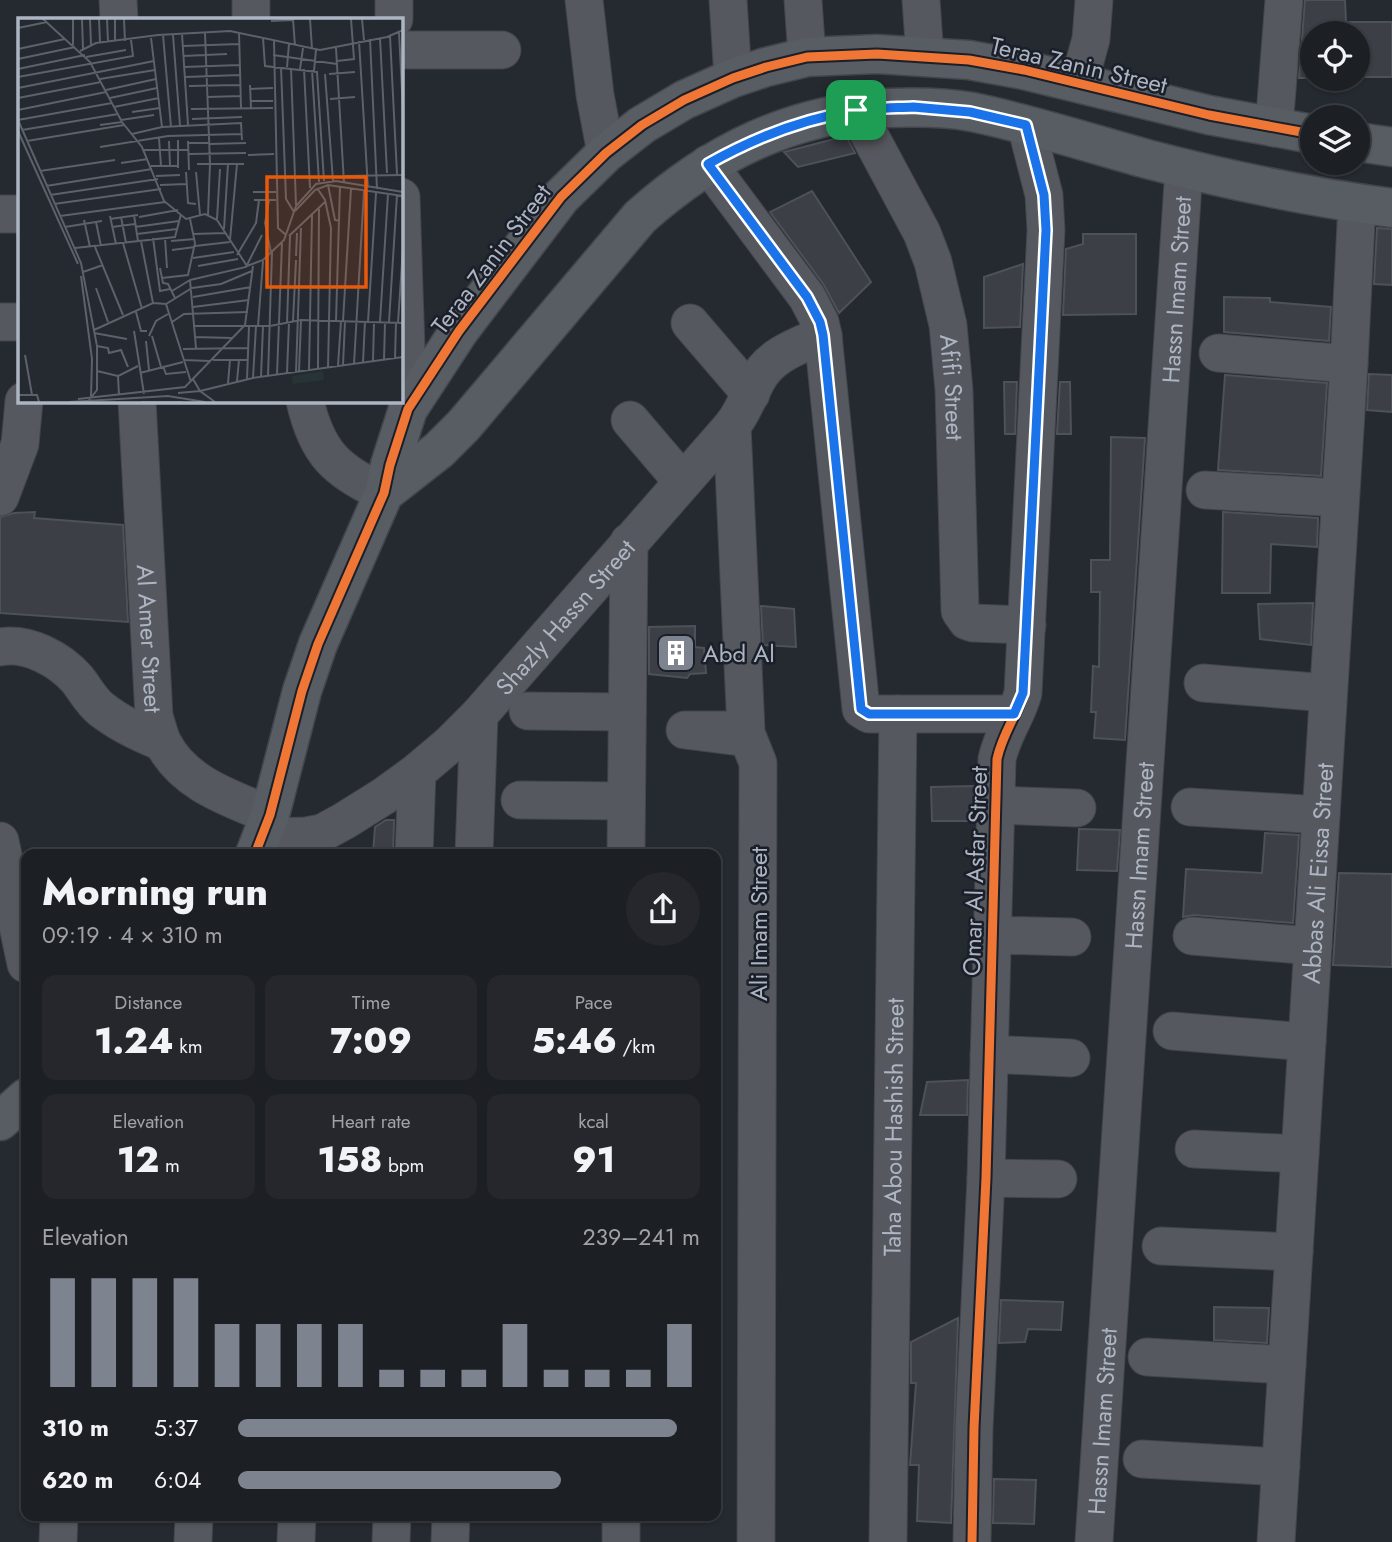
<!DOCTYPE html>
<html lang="en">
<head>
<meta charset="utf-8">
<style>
  :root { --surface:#1c1f24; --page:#25272c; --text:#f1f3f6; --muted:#a0a2a6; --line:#3a3d41; --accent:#7e848f }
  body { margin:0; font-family:Jost,sans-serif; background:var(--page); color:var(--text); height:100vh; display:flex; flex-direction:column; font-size:26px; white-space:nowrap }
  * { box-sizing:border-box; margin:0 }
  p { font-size:23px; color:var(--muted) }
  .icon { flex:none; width:38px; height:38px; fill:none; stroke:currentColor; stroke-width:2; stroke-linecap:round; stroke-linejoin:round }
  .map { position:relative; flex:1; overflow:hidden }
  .details { position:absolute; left:21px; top:849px; width:700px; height:672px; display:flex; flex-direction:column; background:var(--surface); border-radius:14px; box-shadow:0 2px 5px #0004,0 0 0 2px var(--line) }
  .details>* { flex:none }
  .buttons { position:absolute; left:1300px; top:21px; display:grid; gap:14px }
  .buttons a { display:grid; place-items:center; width:70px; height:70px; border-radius:50%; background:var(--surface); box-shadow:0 2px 5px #0004,0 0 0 2px var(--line); font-size:35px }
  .pin { position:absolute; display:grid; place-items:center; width:60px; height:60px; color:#fff; margin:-30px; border-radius:14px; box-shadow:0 4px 10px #0006 }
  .round { display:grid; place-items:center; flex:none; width:74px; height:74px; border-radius:37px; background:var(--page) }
  .overview { display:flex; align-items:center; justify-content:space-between; height:119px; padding:0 21px }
  h1 { font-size:38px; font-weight:800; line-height:52px }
  .stats { display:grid; grid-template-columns:repeat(3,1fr); gap:10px; height:119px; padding:7px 21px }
  .stats div { display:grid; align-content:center; border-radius:14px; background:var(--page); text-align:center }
  .stats b { font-size:35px; font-weight:800 }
  .stats small { font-size:19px; font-weight:400 }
  .stats p { font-size:19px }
  .chart { height:196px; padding:14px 21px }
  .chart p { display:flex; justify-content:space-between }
  .chart svg { width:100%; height:126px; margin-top:7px; stroke:var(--accent); stroke-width:6 }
  ul { padding:0 21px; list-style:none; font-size:23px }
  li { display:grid; grid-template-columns:112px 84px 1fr; align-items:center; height:52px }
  li i { height:18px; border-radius:9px; background:var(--accent) }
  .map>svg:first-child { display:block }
  .building { fill:#3c3f45; stroke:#4d5158; stroke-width:2 }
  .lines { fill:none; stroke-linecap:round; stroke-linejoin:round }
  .street-casing { stroke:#42454b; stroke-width:39 }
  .secondary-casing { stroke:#42454b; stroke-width:41 }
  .street { stroke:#55585e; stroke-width:37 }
  .secondary { stroke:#585c63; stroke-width:38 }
  .cycleway-casing { stroke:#1a1f29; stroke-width:13 }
  .cycleway { stroke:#f07635; stroke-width:9 }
  .route-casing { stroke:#fff; stroke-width:14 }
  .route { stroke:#1a73e8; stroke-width:9 }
  .labels { text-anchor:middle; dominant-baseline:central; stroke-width:5; stroke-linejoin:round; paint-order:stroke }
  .street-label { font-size:24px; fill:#aeb5c2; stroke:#1a1f29 }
  .poi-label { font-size:24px; fill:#aeb5c2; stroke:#1a1f29; text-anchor:start }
  .inset-road { fill:none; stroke:#5c616a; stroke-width:2 }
  .view { fill:#e8590c; fill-opacity:0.15; stroke:#e8590c; stroke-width:3.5 }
  .inset-edge { fill:none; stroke:#aeb5c2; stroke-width:3.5 }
</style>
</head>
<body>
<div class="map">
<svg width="1392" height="1542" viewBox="0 0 1392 1542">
  <rect width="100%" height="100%" fill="#252930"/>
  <path class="building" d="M1305,0H1345L1346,22H1392V77H1358V33H1312V78H1299Z
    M846,136L855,153L798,167L784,152Z
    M812,191L871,282L839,313L824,285L770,212Z
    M1377,228L1392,229V285L1374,284Z
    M1083,234H1136V314L1063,315L1066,249L1083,244Z
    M1023,264L1020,327L984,328V277Z
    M1224,297L1270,298V302L1331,307L1329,341L1224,332Z
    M1369,374L1392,375V412L1367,410Z
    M1225,375L1327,383L1321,476L1218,470Z
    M1004,382H1017L1015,434H1005Z
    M1060,382H1070L1071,434H1057Z
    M1111,437L1145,438L1125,740L1094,738L1096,712H1091L1093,666L1099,667L1100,592H1091V560H1110Z
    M35,512L34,518L123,525L128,622L0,613V517L14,513Z
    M1223,512L1318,518L1317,547L1271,544L1270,593H1222Z
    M1313,603L1311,645L1260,639L1258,604Z
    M761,606L794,609L796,647L763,645Z
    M695,626V647L704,648L706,673L690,674L687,678L649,674V627Z
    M974,786V821H932L931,787Z
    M386,820H394L393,854H373L375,827Z
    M1079,829L1120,830L1117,871L1077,870Z
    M1265,833L1299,835L1293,923L1194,915L1183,917L1186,869L1262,873Z
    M1339,873L1392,874V967L1333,965Z
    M968,1080L967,1115H920L927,1082Z
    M1001,1300L1063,1302L1061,1330L1028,1329L1025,1342L999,1343Z
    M1214,1307L1269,1308L1267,1343L1214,1340Z
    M958,1318L951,1523L917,1521L919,1465H910L916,1383H911V1342Z
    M994,1479L1036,1480L1034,1524L993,1523Z"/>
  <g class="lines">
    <defs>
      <g id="street">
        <path d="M118,0L119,19"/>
        <path d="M251,0V19"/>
        <path d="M394,0V19"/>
        <path d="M584,0L595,95L606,153"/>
        <path d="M728,0L733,78"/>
        <path d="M803,0L807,57"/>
        <path d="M921,0L925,57"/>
        <path d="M401,50H502"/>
        <path d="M1079,83L1091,39L1094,0"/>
        <path id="s1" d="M856,110L922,233L933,262L948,325L954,390L960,611L967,621L973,623L1027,625"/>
        <path d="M1274,128L1284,0"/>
        <path d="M708,164L807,297L820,322L823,335L861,709L869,714H1014"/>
        <path d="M401,197L408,409"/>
        <path d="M0,214H19"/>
        <path d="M0,322H19"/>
        <path d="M690,323L751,394"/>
        <path d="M1218,353L1349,364"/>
        <path id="s2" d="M137,401L154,716C157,725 159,735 163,743C184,784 230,798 270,815"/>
        <path d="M305,401C317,453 336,471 384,493"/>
        <path d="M630,420L682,481"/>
        <path d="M732,426L746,730H685L748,738L758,763L756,1542"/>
        <path d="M1205,490L1340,498"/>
        <path d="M0,497L20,444L24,401"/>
        <path d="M0,647C28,642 59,659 77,679C85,689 91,701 101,709C120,724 139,733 162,742"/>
        <path d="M1203,683L1328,693"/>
        <path d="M528,711L627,712"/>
        <path d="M520,800L626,801"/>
        <path d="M995,805L1077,808"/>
        <path d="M1190,807L1321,815"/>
        <path id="s3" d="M263,837L306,836L322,833L344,821L384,796L417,772L449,745L479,715L732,426C743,412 748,397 756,382C769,355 798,346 823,335"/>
        <path d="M0,841L26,964"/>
        <path d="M414,854L417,772"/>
        <path d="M474,854L479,715"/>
        <path d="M626,854L629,542"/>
        <path d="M992,935L1072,937"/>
        <path d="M1192,936L1313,946"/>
        <path d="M1172,1031L1307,1042"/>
        <path d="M989,1054L1071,1058"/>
        <path d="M1194,1149L1300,1154"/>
        <path d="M986,1178L1058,1179"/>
        <path d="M1161,1246L1294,1252"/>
        <path d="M1147,1357L1287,1365"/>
        <path d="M1142,1459L1281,1467"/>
        <path d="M58,1542L59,1516"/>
        <path d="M193,1542L194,1516"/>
        <path d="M296,1542L297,1516"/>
        <path d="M391,1542L392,1516"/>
        <path d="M450,1542L451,1516"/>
        <path d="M621,1542V1516"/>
        <path id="s4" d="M888,1542L898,714"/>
        <path d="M972,1542L974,1428L986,1178L997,759C1003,732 1017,716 1023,693L1046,230L1044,195L1026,125"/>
        <path id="s5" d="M1094,1542L1184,168"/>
        <path id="s6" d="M1276,1542L1349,364L1357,203"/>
      </g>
      <path id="secondary" d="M1358,142L1392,147
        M384,493L439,450L464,425L640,217C713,152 789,115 888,108C915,107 945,107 972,112C1031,124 1089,143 1147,159C1227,180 1310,197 1392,208
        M255,854L270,815L302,691L318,644L384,493L390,465L408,409L459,331L561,197L606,153L642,125L684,100L733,78L766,67L807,57L877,54L969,60L1024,70L1209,115L1312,134
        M0,1121L26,1098"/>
    </defs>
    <use href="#street" class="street-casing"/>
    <use href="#secondary" class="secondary-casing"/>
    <use href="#street" class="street"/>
    <use href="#secondary" class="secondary"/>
    <defs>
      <path id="cycleway" d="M255,854L270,815L302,691L318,644L384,493L390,465L408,409L459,331L561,197L606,153L642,125L684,100L733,78L766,67L807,57L877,54L969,60L1024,70L1209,115L1312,134
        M972,1542L974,1428L986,1178L997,759C1003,732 1017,716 1023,693L1046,230L1044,195L1026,125"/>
    </defs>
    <use href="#cycleway" class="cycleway-casing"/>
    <use href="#cycleway" class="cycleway"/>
  </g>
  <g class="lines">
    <defs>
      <path id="route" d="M913,107L970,112L1026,125L1044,195L1046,230L1023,693L1014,714H869L861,709L823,335L820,322L807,297L708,164C754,138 802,119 854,111C873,108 893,108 913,107Z"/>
    </defs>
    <use href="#route" class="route-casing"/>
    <use href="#route" class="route"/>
  </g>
  <defs>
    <symbol id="building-square" viewBox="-11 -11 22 22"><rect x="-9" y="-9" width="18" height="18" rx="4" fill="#7e848f" stroke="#1a1f29"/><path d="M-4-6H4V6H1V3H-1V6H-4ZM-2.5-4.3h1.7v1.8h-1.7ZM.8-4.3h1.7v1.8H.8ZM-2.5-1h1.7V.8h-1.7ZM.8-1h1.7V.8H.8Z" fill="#fff"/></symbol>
  </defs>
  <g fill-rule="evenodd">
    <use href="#building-square" x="654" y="631" width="44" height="44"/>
  </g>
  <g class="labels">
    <g class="street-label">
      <text transform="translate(1079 65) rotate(13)">Teraa Zanin Street</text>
      <text transform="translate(491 259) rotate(-53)">Teraa Zanin Street</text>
      <text stroke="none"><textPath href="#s5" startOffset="1255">Hassn Imam Street</textPath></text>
      <text stroke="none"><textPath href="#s1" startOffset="298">Afifi Street</textPath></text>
      <text stroke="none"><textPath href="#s3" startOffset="387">Shazly Hassn Street</textPath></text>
      <text stroke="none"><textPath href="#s2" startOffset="238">Al Amer Street</textPath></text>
      <text stroke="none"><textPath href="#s5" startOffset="688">Hassn Imam Street</textPath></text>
      <text transform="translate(975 871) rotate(-88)">Omar Al Asfar Street</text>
      <text stroke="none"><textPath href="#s6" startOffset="670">Abbas Ali Eissa Street</textPath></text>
      <text transform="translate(758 924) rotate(-90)">Ali Imam Street</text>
      <text stroke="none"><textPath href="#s4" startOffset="415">Taha Abou Hashish Street</textPath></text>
      <text stroke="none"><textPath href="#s5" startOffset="121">Hassn Imam Street</textPath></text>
    </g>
    <g class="poi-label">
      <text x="703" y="653">Abd Al</text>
    </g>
  </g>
  <g transform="translate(18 18)">
    <rect width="385" height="385" fill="#252930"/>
    <path d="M305,353L306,362L275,366L274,358Z" fill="#263436"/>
    <path class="inset-road" d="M25,1L72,44L104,104L124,129L146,183L168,201L187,196L199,202L229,248L245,242L266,222L278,188L298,166L318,163L385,174M55,1V27M64,1L65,31M72,1L73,27M81,1L82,24M89,1L90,24M97,1V24M106,1L107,23M275,1L277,28M292,1L294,31M344,1L346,22M253,3L275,2M0,10L29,4M221,14L223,90M381,14L385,93M187,15L192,146L190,197M164,16L170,107M145,17L153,109M155,17L162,108M372,18L379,156M133,20L144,109M245,20L247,48L299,54L306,163M362,20L369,155M352,21L359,171M256,23L260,210L268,217M341,23L350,170M165,28L221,26M318,30L326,165M0,31L47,21M62,33L78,25L140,17L212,13L302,32L369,19L385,12M255,37L319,46M165,38L209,36M68,39L108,32M0,41L57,29M319,43L336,41L333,1M166,49L222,47M263,49L268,181L276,194M269,49L271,26M273,50L278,187M0,51L67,37M282,51L285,30M286,51L292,170M294,52L301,164M296,53L298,32M307,56L315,163M311,56L337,54M0,59L115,38L113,22M167,59L222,57M82,61L137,52M232,67L233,90M171,68L222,67M0,70L136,43M232,71L255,70M88,72L138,61M190,79L223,78M0,80L83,64M92,80L139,70M312,81L337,79M233,83H255M96,89L141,80M173,91L255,90M0,92L88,74M114,94L142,90M174,101L224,99M0,102L63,245L79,328V372L71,382M0,102L94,85M103,102L136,97M82,107L104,104M4,112L100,96M0,113L60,246M114,116L144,109L223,105L224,122M141,120L143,148M9,123L106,107M151,123L152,148M170,123L171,152M170,125H192M192,126L228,125M82,129L150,118L224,116M125,132H170M171,136L228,135M230,137L256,136M103,145L130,141M179,146H226M133,148H160M160,150V122M22,153L97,142M168,154L170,185L178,186M178,154L182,197M138,158L162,157M327,158L385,157M142,167L169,166M310,167L317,202L322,203M28,168L134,151M299,170L307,182L313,210L310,350M235,174H258M32,177L140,161M236,182H258M251,182L247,205L253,235M36,186L143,171M277,193L297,172L310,167L385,178M116,197L120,223M42,198L147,184M92,198L98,226M103,199L108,225M121,199L160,192M92,201L120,197M199,201L202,151M66,202L72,229M78,204L83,228M47,209L84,203M94,209L117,206M117,209L161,203M206,211L210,146M119,216L159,211M175,216L207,215M271,218L308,183M135,220L142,273L152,271M147,220L149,250M212,222L219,146M123,223L135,285M153,223L177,221M105,225L124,291M177,228L212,224M77,229L105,297M57,230L157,219L163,196M154,232L177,229M219,237L238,205L241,182M278,238L279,215M175,240L216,234M180,248L220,241M142,250L145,265L150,266L157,280M65,254L85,247M63,258L74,341L73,378M144,260L170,257L177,225L172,201M78,270L90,304M154,273L172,262M175,279L233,269M148,286L173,364M175,289L231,282M118,294L123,313H129M275,303L278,242M318,303L322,168M325,303L333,171M154,304L166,296L230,294M350,304L358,175M362,304L370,176M371,304L379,177M269,305L272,218M380,305L385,229M175,308H252L283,302L385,305M240,308L245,243M76,312L135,285L148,286L174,270L203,266L234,253M116,313L126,376M76,315L109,321M131,318L138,303L150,296M134,318L143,349M177,319L214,320M128,323L131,352M79,328L90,330L91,335L103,332L110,349M178,330L172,262L228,249L244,217M165,331L230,330M7,337L14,377M377,340L378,305M165,342L192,343M195,342H230M366,342L367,304M355,343L356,304M345,344L347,303M336,346L346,173M325,347L327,303M145,348L148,356L168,354M320,348L323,303M300,351L301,189M291,352L294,197M79,353L100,358M281,353L283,302M278,354L283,210M122,355L165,344M269,355L271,304M259,357L264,225M250,358L254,234M243,359L245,308M235,360L238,308M175,361L182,373L235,360L385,339M229,362L231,308M219,363L221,342M210,365L212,342M160,375L182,373L197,384M0,377H19L21,384M101,377L100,358L120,348M60,381L167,369L227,307L235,248M51,384L150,378L187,384M123,384H164"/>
    <path class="view" d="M249,159H348V269H249Z"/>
    <rect width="385" height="385" class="inset-edge"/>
  </g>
</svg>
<div class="buttons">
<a><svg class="icon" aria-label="locate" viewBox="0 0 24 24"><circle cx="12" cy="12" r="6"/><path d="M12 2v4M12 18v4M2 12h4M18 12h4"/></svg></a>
<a><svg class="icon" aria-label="layers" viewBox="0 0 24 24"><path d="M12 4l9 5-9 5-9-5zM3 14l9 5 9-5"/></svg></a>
</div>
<div class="pin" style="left:856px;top:110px;background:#1e9e55"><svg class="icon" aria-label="arrive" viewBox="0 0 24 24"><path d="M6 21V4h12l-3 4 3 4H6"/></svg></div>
<section class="details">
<div class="overview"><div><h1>Morning run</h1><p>09:19 · 4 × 310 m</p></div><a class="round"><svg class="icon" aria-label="share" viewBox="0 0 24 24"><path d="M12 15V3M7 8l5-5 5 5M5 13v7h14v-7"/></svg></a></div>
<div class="stats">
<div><p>Distance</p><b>1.24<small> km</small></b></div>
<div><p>Time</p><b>7:09</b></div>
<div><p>Pace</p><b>5:46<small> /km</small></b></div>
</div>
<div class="stats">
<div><p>Elevation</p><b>12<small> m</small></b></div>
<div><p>Heart rate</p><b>158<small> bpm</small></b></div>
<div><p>kcal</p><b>91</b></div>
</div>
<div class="chart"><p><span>Elevation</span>239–241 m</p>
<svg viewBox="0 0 160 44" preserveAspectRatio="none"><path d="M5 44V6M15 44V6M25 44V6M35 44V6M45 44V22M55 44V22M65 44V22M75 44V22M85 44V38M95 44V38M105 44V38M115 44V22M125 44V38M135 44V38M145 44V38M155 44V22"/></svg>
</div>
<ul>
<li><b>310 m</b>5:37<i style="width:95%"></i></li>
<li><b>620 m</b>6:04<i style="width:70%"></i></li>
</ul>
</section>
</div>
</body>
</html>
